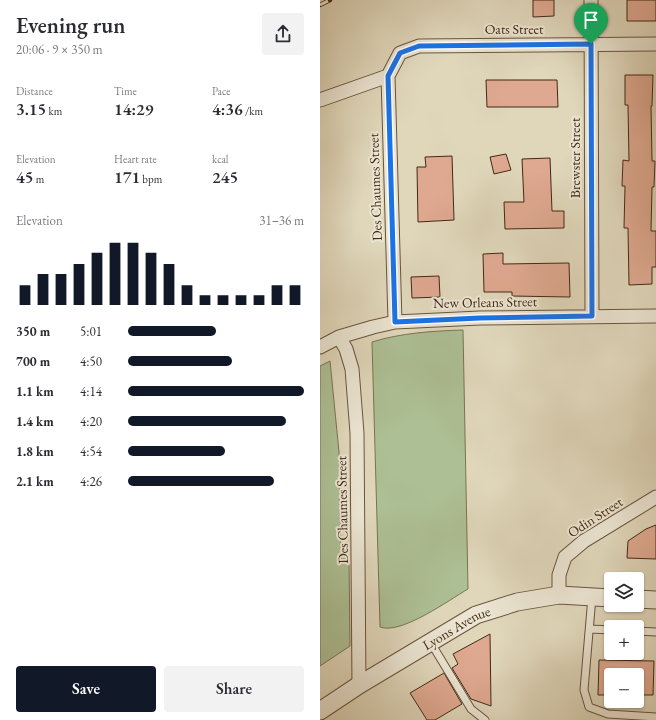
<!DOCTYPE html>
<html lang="en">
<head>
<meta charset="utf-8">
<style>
  :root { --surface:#fff; --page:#f2f2f3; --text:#2b2b33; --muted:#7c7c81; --accent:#111827 }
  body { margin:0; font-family:"EB Garamond",serif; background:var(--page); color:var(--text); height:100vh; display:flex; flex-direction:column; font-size:15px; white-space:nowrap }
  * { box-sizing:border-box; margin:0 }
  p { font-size:13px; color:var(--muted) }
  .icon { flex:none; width:22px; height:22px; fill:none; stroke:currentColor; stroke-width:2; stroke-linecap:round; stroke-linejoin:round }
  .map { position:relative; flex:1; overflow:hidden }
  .sheet { display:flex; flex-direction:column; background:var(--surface); width:320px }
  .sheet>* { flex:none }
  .fabs { position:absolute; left:284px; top:572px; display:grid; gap:8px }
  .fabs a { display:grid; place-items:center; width:40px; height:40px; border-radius:4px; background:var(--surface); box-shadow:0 1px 3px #0004; font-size:20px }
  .pin { position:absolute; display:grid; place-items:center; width:34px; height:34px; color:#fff; margin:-41px -17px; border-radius:50% 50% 50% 0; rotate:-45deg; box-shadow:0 0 4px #0007 }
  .pin .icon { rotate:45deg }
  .round { display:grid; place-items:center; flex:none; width:42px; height:42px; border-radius:4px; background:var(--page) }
  .head { display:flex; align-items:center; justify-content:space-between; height:68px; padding:0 16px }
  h1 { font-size:22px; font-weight:600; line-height:30px }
  .metrics { display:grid; grid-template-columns:repeat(3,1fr); gap:6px; height:68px; padding:4px 16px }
  .metrics div { display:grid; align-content:center }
  .metrics b { font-size:17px; font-weight:600 }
  .metrics small { font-size:11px; font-weight:400 }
  .metrics p { font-size:11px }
  .chart { height:112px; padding:8px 16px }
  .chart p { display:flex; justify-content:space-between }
  .chart svg { width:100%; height:72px; margin-top:4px; stroke:var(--accent); stroke-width:6 }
  .cta { display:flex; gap:8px; margin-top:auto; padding:8px 16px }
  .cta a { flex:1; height:46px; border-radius:4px; background:var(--accent); color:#fff; font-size:16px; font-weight:600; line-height:46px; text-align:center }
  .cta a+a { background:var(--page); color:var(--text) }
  ul { padding:0 16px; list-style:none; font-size:13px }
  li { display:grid; grid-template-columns:64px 48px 1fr; align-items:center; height:30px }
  li i { height:10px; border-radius:5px; background:var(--accent) }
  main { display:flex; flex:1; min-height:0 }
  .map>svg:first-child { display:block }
  .green { fill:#adbf94; stroke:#787454 }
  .building { fill:#dfa991; stroke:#432913 }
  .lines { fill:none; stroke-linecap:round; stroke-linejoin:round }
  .service-casing { stroke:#6a543d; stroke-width:9 }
  .minor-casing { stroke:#6a543d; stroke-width:15 }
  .tertiary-casing { stroke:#6a543d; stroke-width:19 }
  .service { stroke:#ebe5d3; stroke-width:7 }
  .minor { stroke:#ebe5d3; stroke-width:13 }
  .tertiary { stroke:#ebe5d3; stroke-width:17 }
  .rail-casing { stroke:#432913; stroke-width:4.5 }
  .rail { stroke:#ebe5d3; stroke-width:3; stroke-dasharray:9; stroke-linecap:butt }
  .route-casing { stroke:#fff; stroke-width:8 }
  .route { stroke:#1a73e8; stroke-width:5 }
  .labels { text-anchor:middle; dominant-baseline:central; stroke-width:4; stroke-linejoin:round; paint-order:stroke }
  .street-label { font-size:14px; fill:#432913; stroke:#ebe5d3 }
</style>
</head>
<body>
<main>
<section class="sheet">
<div class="head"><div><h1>Evening run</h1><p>20:06 · 9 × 350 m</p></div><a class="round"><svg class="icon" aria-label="share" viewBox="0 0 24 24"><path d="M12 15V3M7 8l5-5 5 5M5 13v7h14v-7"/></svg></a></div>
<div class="metrics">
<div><p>Distance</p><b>3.15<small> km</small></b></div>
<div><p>Time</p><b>14:29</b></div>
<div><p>Pace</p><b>4:36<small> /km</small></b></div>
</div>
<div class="metrics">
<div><p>Elevation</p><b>45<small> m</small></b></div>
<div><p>Heart rate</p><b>171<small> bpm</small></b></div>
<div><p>kcal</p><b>245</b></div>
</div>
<div class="chart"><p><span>Elevation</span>31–36 m</p>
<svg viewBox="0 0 160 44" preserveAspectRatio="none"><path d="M5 44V32M15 44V25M25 44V25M35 44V19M45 44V12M55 44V6M65 44V6M75 44V12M85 44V19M95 44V32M105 44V38M115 44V38M125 44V38M135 44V38M145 44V32M155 44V32"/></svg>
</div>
<ul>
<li><b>350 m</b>5:01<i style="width:50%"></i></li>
<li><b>700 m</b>4:50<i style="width:59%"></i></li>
<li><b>1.1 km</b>4:14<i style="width:100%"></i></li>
<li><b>1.4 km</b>4:20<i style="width:90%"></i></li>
<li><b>1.8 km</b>4:54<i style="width:55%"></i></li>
<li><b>2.1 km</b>4:26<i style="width:83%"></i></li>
</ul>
<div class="cta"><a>Save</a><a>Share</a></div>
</section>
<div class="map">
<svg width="336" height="720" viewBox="0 0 336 720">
  <rect width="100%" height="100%" fill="#e0d7bb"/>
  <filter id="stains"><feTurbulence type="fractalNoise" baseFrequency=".005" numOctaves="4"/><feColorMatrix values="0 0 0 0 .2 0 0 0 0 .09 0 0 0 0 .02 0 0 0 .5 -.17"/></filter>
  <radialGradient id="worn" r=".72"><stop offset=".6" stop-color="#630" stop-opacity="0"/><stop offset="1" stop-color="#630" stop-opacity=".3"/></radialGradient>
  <path class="green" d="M143,330L148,589C129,600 81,635 60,627L52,342C81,333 112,331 143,330Z
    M10,361L19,452L21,559H29L30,646L0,666V366Z"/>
  <path class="building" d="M213,0H234V16L213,17Z
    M307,0H336V21H307Z
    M305,75H333L332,106H331L332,161H335L334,187H332L331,231H336V267H332V284L309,285L308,228H304L305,186H302L303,160L309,161L308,105H305Z
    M166,80H237L238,107H167Z
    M186,154L191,170L174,174L170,157Z
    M132,156L134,220L98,222L97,167H106L105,157Z
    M230,158L232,211H244V228L185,229L184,202H204L202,159Z
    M183,253V264L249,263L250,297L192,296V292H164L163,254Z
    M119,276L120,297L92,298L91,277Z
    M336,525V559L307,558L308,541L326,529Z
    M170,634L171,706L151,699L132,668L138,664L133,654Z
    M279,660L334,661L333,695H317V675H291V695H278Z
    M124,673L142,704L115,720H107L90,693Z"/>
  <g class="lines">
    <defs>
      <path id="service" d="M272,597L264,690L269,707L288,714L336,717
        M270,629L291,630
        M317,631L336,632
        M111,643L151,709L165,720"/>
      <path id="minor" d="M271,0L272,316
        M68,76L80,53L99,46L336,44
        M68,76L75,322
        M0,100L68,76
        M19,337L26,349L32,369L37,433L39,685
        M0,347L19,337L53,327L75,322L160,318L336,316
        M239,595V575L245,557L264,541L336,497"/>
      <g id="tertiary">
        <path d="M317,599L336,600"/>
        <path id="s1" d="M0,711L39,685L156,615L197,602L239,595L291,598"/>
      </g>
    </defs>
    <use href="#service" class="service-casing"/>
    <use href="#minor" class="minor-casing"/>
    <use href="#tertiary" class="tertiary-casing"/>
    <use href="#service" class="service"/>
    <use href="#minor" class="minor"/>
    <use href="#tertiary" class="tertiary"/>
    <defs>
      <path id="rail" d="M0,5L10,0"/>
    </defs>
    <use href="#rail" class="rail-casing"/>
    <use href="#rail" class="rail"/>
  </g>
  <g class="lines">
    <defs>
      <path id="route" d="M271,44L272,316L160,318L75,322L68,76L80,53L99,46Z"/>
    </defs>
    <use href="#route" class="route-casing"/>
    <use href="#route" class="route"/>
  </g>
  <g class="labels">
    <g class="street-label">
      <text x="194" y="29">Oats Street</text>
      <text transform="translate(255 158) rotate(-90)">Brewster Street</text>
      <text transform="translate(55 187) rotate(-92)">Des Chaumes Street</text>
      <text transform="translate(165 302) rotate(-1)">New Orleans Street</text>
      <text transform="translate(22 510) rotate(-91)">Des Chaumes Street</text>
      <text transform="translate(275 517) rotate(-33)">Odin Street</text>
      <text stroke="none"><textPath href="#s1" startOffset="160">Lyons Avenue</textPath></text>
    </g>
  </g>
  <rect width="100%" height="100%" filter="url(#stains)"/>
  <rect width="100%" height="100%" fill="url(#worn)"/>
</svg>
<div class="fabs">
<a><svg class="icon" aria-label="layers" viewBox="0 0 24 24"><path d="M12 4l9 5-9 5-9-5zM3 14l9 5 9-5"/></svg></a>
<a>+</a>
<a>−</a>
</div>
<div class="pin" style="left:271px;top:44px;background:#1e9e55"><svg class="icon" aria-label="arrive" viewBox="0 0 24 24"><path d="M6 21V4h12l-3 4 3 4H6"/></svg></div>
</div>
</main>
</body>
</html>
